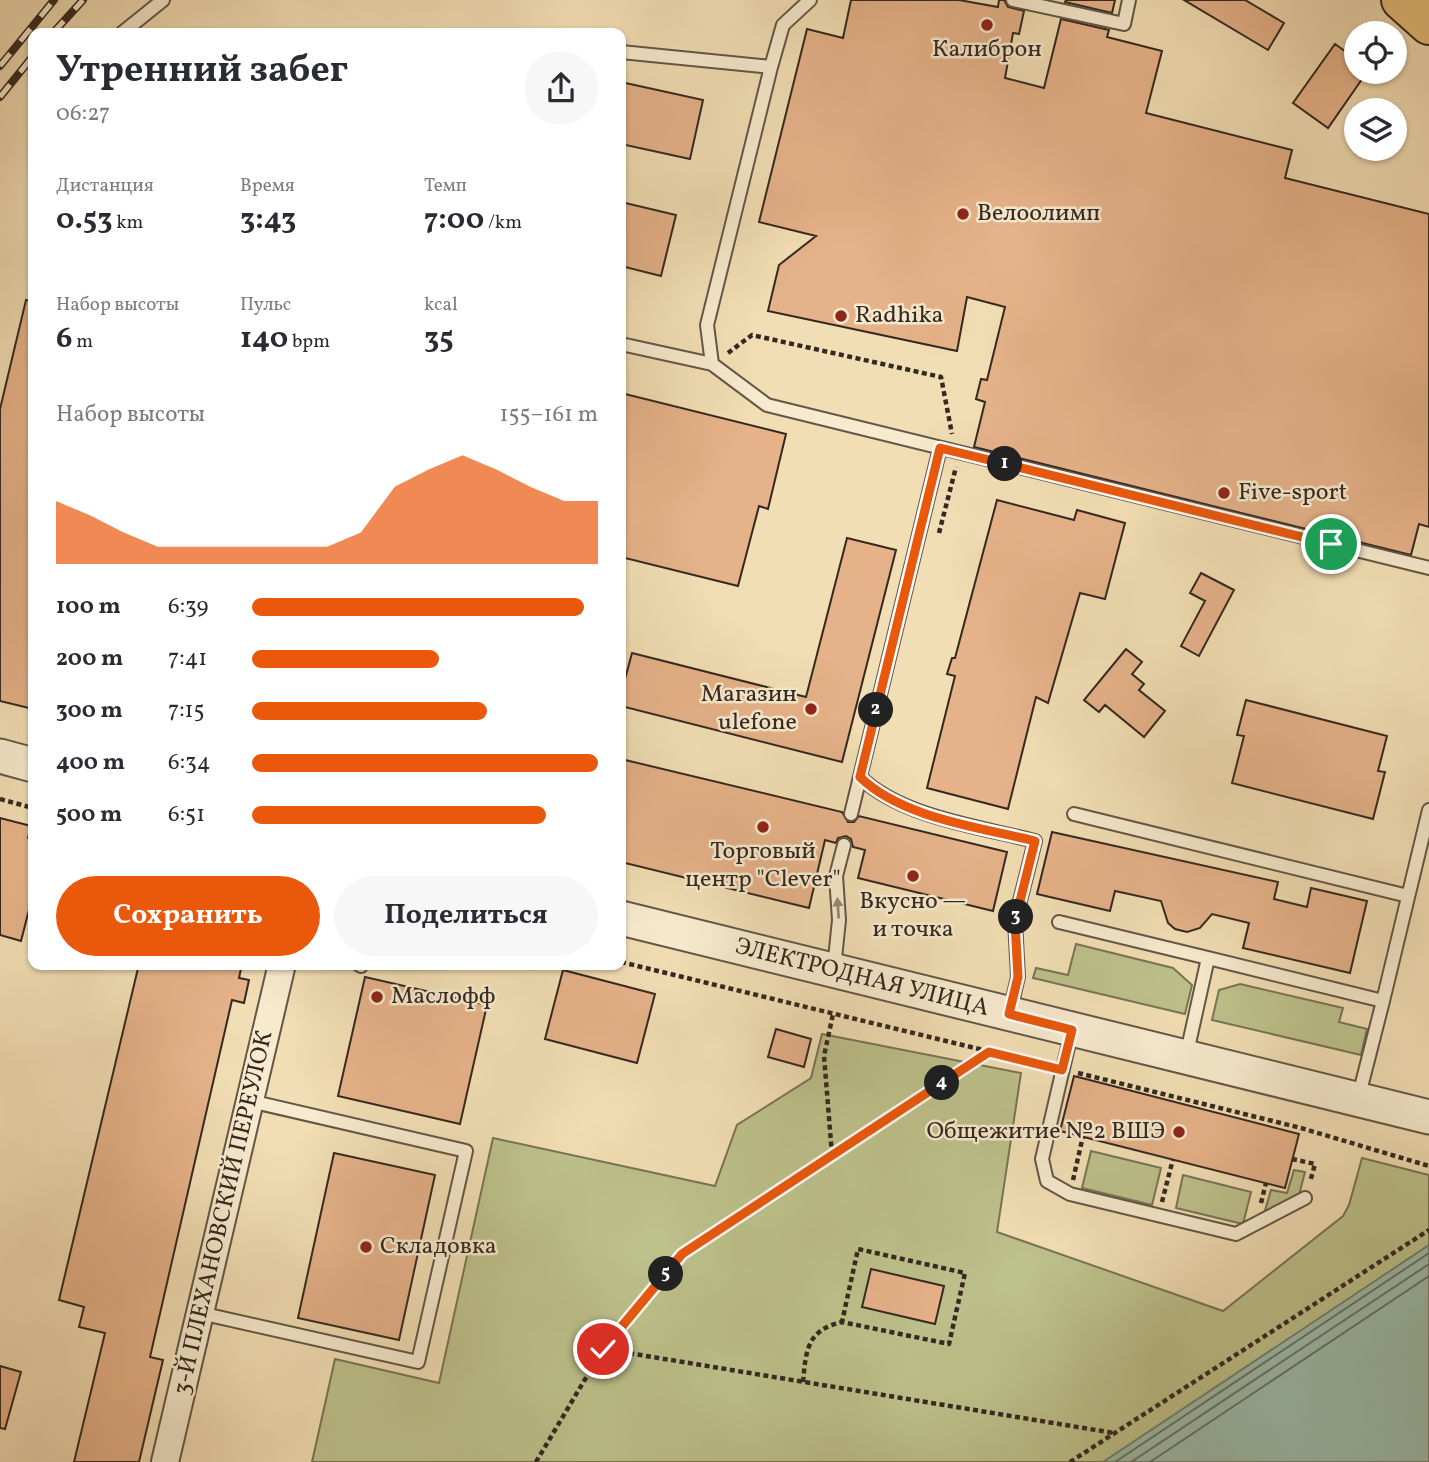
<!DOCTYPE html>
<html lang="ru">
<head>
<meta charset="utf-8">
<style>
  :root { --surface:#fff; --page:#f7f7f7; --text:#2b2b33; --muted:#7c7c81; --accent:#ea580c }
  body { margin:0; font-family:Vollkorn,serif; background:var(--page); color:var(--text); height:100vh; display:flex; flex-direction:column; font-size:26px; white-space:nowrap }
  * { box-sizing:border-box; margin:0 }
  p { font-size:23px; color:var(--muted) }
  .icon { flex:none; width:38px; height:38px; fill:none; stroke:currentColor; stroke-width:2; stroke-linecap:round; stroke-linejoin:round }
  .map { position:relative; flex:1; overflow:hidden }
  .sheet { position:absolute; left:28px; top:28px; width:598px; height:942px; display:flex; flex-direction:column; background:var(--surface); border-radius:14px; box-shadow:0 2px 5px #0004 }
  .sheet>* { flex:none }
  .buttons { position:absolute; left:1344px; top:21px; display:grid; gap:14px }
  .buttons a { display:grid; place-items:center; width:63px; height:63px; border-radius:50%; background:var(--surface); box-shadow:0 2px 5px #0004; font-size:35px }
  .pin { position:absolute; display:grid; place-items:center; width:60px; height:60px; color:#fff; margin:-30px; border:4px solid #fff; border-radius:50%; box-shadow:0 2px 7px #0007 }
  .km { position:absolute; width:35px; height:35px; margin:-18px; border-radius:50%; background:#222; color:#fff; font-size:19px; line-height:35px; text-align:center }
  .round { display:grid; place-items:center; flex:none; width:74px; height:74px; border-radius:37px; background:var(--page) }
  .head { display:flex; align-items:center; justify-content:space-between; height:119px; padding:0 28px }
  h1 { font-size:38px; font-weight:700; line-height:52px }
  .figures { display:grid; grid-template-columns:repeat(3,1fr); gap:10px; height:119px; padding:7px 28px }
  .figures div { display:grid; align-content:center }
  .figures b { font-size:30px; font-weight:700 }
  .figures small { font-size:19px; font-weight:400 }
  .figures p { font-size:19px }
  .chart { height:196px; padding:14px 28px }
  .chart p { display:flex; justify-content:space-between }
  .chart svg { width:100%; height:126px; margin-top:7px; fill:var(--accent); opacity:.7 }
  .cta { display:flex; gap:14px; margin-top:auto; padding:14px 28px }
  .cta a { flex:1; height:80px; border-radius:42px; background:var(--accent); color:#fff; font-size:28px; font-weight:700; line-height:80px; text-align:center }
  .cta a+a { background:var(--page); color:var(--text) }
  ul { padding:0 28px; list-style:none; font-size:23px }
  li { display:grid; grid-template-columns:112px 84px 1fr; align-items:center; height:52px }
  li i { height:18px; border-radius:9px; background:var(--accent) }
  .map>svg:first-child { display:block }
  .green { fill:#bdc18b; stroke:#787456; stroke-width:2 }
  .water { fill:#9bbcaa; stroke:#728173; stroke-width:2 }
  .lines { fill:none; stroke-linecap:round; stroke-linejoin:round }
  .shore { stroke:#687266; stroke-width:2 }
  .building { fill:#e6b289; stroke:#342821; stroke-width:2 }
  .service-casing { stroke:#645646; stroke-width:16 }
  .minor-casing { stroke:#645646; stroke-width:30 }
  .tertiary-casing { stroke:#645646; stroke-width:37 }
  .primary-casing { stroke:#342821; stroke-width:42 }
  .path { stroke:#342821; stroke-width:4.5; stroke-dasharray:5 3.5; stroke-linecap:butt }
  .service { stroke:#f7eace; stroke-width:12 }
  .minor { stroke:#f7eace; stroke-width:26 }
  .tertiary { stroke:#f7eace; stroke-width:33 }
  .primary { stroke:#e9bf7a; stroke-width:38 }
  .rail-casing { stroke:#342821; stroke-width:8 }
  .rail { stroke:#f7eace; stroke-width:5; stroke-dasharray:16; stroke-linecap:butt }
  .oneway { fill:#968978 }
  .route-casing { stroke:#fff; stroke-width:14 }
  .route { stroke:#ea580c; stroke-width:9 }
  .poi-dot { fill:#8f2418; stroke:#f7eace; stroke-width:2.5 }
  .labels { text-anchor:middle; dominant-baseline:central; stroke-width:5; stroke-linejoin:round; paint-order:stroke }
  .poi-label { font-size:24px; fill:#342821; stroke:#f7eace; text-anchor:start }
  .street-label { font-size:24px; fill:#342821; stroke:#f7eace }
</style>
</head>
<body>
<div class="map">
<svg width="1429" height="1462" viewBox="0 0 1429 1462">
  <rect width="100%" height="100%" fill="#f2deb4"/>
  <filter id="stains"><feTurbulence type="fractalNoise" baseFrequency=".00286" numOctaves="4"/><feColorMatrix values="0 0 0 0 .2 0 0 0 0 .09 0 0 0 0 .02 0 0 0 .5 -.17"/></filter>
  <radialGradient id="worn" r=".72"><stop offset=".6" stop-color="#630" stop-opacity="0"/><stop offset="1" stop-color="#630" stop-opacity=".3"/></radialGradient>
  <path class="green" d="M1076,944L1173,968L1192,985L1185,1014L1033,978L1036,968L1068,975Z
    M1240,984L1343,1008L1339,1022L1367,1029L1361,1055L1212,1020L1219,990Z
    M822,1034L1021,1073L997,1232L1223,1311L1343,1216L1349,1205L1362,1158L1429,1175V1462H312L335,1359L439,1383L493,1138L715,1186L737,1125L811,1078Z
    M1091,1151L1161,1168L1152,1205L1082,1188Z
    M1294,1170L1305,1172L1299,1195L1264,1214L1271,1190L1287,1193Z
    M1183,1175L1251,1192L1243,1224L1176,1208Z"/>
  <path class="water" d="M1429,1245V1462H1103Z"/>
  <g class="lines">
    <path class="shore" d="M1115,1462L1429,1253
      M1131,1462L1429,1264
      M1150,1462L1429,1276"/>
  </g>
  <path class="building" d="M851,0H959L998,7L999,0H1004L1008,7L1024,11L1019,34L1013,33L1005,78L1044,88L1061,19L1109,30L1107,37L1162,51L1146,113L1292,150L1285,178L1429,214V527L1419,524L1411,555L974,447L985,402L976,399L981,379L987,380L1005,307L967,297L957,351L768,311L779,265L816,236L759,222L807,29L843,38Z
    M1066,0H1115L1112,13L1065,2Z
    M1184,0H1245L1284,23L1268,50Z
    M1335,44L1356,59V72H1367L1328,128L1293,103Z
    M621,82L703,100L690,159L621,144Z
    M621,202L676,215L661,276L621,266Z
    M26,300L33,301V709L0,701V409Z
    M621,393L786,434L768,509L759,506L738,586L621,557Z
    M997,500L1074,520L1077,510L1125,523L1105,599L1080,593L1048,703L1036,697L1008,809L927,788L955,676L947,674L952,658H955Z
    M847,538L896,550L842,762L621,706V694L632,653L806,697Z
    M1201,573L1234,590L1199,656L1181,646L1205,601L1190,593Z
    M1126,649L1142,662L1132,674L1144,684L1139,690L1165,711L1144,737L1105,705L1099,712L1084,700Z
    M1246,700L1387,736L1378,771L1385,772L1373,819L1232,783L1244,736L1237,735Z
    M621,759L842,812L848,822H854L859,816L1007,852L993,911L858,878L865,850L853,847L851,839L846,836L838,838L836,843L825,840L809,908L621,862Z
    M0,818L31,826L28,838L33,840V894L21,941L0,935Z
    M1052,832L1278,882L1274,899L1307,907L1311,888L1367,901L1350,973L1243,948L1249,923L1212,914L1200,928L1187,932L1175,929L1168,923L1161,901L1115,891L1110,911L1037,894Z
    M139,964H242L239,978L249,980L244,1003L232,1000L150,1357L163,1360L139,1462H74L105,1333L79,1327L84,1307L59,1300Z
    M563,970L655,994L637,1063L545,1039Z
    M365,977L487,1005L460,1124L338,1096Z
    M776,1029L811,1039L804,1067L768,1057Z
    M1074,1076L1299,1134L1285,1188L1060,1131Z
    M334,1153L435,1175L399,1340L298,1318Z
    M871,1269L944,1286L935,1324L862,1307Z
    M0,1366L21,1372L5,1429L0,1428Z"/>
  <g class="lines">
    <defs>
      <path id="service" d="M1013,0L1124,24L1129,0
        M122,33L163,0
        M621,52L771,67L707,325L712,364
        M771,67L783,25L810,0
        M621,344L712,364L767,405L1429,568
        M860,777C901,817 980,827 1035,841L1015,921L1018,977L1010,1011
        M851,814L940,448
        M1074,814L1408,896
        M1059,922L1208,958
        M358,964L361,966
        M834,968L839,920L836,876L844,845
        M1072,1030L1042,1159L1047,1181L1070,1194L1236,1234L1305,1198
        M1186,1057L1208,958L1383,1001L1429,810
        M1358,1099L1383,1001
        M200,1313L418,1362L466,1151L250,1101"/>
      <path id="minor" d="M165,1462L282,964"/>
      <path id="tertiary" d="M0,756L33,765
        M621,918L1429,1117"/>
      <path id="primary" d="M1401,0L1429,25"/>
    </defs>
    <use href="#service" class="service-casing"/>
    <use href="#minor" class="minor-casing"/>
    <use href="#tertiary" class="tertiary-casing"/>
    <use href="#primary" class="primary-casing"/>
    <path class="path" d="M728,353L752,335L941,377L952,434
      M939,533L956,467
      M0,799L33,808
      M621,962L1049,1066
      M1078,1073L1301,1128L1429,1166
      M832,1155L824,1056L833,1014
      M1292,1159L1315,1164L1310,1182
      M1073,1180L1083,1136
      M1162,1202L1173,1159
      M1261,1203L1266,1183
      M604,1349L1114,1433
      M803,1382C806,1350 807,1330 842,1322L949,1344L965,1273L858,1249L842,1322
      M536,1462L603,1349L682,1254L989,1052
      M1070,1462L1429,1230"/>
    <use href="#service" class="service"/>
    <use href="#minor" class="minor"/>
    <use href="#tertiary" class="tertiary"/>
    <use href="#primary" class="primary"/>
    <defs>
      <path id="rail" d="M53,33L83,0
        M0,66L54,0
        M0,97L33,56"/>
    </defs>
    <use href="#rail" class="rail-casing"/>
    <use href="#rail" class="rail"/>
  </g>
  <defs><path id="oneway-solid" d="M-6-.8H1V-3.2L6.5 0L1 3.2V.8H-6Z" transform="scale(1.75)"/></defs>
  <use class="oneway" href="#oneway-solid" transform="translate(838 908) rotate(-94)"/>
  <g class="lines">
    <defs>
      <path id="route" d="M603,1349L682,1254L989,1052L1062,1070L1072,1030L1009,1014L1018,977L1015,921L1035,841C979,827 902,818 860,777L940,448L1331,544"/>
    </defs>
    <use href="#route" class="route-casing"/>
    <use href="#route" class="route"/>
  </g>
  <g class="poi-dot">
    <circle cx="987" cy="25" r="7"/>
    <circle cx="963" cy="214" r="7"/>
    <circle cx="841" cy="316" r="7"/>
    <circle cx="1224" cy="493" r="7"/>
    <circle cx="811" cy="709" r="7"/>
    <circle cx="763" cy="827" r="7"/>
    <circle cx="913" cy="876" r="7"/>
    <circle cx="377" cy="997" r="7"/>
    <circle cx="1179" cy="1132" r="7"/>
    <circle cx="366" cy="1247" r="7"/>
  </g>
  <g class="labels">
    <g class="poi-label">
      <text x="987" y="50" text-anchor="middle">Калиброн</text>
      <text x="977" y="214">Велоолимп</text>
      <text x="855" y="316">Radhika</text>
      <text x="1238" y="493">Five-sport</text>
      <text x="797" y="695" text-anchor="end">Магазин<tspan x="797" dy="28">ulefone</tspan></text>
      <text x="763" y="852" text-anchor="middle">Торговый<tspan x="763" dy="28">центр "Clever"</tspan></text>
      <text x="913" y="902" text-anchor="middle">Вкусно —<tspan x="913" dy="28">и точка</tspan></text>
      <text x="391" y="997">Маслофф</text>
      <text x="1165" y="1132" text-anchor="end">Общежитие №2 ВШЭ</text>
      <text x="380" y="1247">Складовка</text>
    </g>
    <g class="street-label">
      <text transform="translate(862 978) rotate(14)">ЭЛЕКТРОДНАЯ УЛИЦА</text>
      <text transform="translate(224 1213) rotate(-77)">3-Й ПЛЕХАНОВСКИЙ ПЕРЕУЛОК</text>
    </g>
  </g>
  <rect width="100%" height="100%" filter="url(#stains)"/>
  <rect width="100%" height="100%" fill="url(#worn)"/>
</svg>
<div class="buttons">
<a><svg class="icon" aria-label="locate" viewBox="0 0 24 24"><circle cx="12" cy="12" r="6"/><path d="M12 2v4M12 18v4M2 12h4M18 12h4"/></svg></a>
<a><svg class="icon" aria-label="layers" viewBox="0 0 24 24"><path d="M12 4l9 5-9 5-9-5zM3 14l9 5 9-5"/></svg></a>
</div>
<div class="pin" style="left:1331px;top:544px;background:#1e9e55"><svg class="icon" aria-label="arrive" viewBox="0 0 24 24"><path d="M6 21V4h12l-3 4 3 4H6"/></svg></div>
<div class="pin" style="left:603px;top:1349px;background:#d93025"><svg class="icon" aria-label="check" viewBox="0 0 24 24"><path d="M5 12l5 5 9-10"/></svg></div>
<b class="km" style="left:1005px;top:464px">1</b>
<b class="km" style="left:876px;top:710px">2</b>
<b class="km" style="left:1016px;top:917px">3</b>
<b class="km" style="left:942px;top:1083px">4</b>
<b class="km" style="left:666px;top:1274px">5</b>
<section class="sheet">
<div class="head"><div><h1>Утренний забег</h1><p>06:27</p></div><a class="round"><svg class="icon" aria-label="share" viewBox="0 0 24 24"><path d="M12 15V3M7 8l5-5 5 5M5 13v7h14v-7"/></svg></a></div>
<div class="figures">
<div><p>Дистанция</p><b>0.53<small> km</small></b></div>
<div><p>Время</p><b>3:43</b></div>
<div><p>Темп</p><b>7:00<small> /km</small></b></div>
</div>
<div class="figures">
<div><p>Набор высоты</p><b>6<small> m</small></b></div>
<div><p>Пульс</p><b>140<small> bpm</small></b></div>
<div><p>kcal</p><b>35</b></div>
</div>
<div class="chart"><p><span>Набор высоты</span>155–161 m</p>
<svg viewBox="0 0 160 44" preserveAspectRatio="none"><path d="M0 44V22L10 27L20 33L30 38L40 38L50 38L60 38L70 38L80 38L90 33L100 17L110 11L120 6L130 11L140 17L150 22L160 22V44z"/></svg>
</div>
<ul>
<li><b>100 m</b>6:39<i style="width:96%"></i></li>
<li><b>200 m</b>7:41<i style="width:54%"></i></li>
<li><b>300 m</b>7:15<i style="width:68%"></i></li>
<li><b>400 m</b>6:34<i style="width:100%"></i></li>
<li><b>500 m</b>6:51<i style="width:85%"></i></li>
</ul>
<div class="cta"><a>Сохранить</a><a>Поделиться</a></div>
</section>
</div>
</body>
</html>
